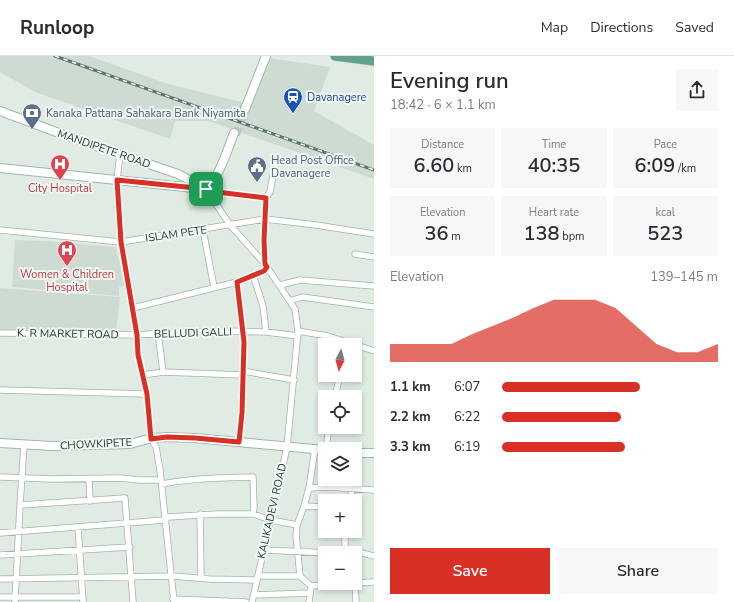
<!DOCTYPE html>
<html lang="en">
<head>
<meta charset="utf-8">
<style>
  :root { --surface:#fff; --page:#f7f7f7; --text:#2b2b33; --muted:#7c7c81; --line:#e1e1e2; --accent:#d93025 }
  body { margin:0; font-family:"Nunito Sans",sans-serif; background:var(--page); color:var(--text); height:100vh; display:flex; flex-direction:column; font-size:15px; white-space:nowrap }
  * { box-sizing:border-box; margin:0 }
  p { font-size:13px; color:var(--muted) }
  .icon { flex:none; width:22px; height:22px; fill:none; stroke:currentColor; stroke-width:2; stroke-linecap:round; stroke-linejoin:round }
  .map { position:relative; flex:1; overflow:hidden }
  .drawer { display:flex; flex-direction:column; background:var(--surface); width:360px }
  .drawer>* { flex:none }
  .needle { width:26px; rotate:186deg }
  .controls { position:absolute; left:318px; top:282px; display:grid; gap:8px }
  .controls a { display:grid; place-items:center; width:44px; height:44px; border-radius:0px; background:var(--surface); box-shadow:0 2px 6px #0003; font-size:20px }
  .pin { position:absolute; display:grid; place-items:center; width:34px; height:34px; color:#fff; margin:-17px; border-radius:8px; box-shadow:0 2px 6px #0006 }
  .round { display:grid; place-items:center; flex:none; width:42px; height:42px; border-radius:0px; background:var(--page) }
  .head { display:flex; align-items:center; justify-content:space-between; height:68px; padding:0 16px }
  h1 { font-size:22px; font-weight:600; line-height:30px }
  .stats { display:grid; grid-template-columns:repeat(3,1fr); gap:6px; height:68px; padding:4px 16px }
  .stats div { display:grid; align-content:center; border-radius:0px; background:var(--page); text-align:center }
  .stats b { font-size:20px; font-weight:600 }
  .stats small { font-size:11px; font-weight:400 }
  .stats p { font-size:11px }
  .chart { height:112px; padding:8px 16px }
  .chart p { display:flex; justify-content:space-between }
  .chart svg { width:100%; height:72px; margin-top:4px; fill:var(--accent); opacity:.7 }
  .primary-button { display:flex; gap:8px; margin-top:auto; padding:8px 16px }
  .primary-button a { flex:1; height:46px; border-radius:0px; background:var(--accent); color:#fff; font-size:16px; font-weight:600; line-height:46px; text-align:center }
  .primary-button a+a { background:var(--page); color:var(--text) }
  ul { padding:0 16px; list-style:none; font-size:13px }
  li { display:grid; grid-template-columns:64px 48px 1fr; align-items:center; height:30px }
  li i { height:10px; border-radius:5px; background:var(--accent) }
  header { display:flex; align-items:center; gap:24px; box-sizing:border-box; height:56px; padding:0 20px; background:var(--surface); border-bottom:1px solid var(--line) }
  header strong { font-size:19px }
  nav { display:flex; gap:22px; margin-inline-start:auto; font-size:14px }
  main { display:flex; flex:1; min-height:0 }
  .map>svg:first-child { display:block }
  .built { fill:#cedbd3 }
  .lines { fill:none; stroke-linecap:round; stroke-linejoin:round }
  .secondary-tunnel { stroke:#bac8c0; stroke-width:8; stroke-dasharray:8 4; stroke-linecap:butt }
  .street-casing { stroke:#a3b3aa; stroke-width:7 }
  .secondary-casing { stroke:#9eb7ab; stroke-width:10 }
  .primary-casing { stroke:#c1c8c5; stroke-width:10 }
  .street { stroke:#fff; stroke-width:5.5 }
  .secondary { stroke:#fff; stroke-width:8 }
  .primary { stroke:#64a189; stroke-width:9 }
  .rail-casing { stroke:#5b776c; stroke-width:3 }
  .rail { stroke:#f0f7f3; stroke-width:1.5; stroke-dasharray:4.5; stroke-linecap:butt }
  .route-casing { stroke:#fff; stroke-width:8 }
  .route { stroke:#d93025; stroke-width:5 }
  .labels { text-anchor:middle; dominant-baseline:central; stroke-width:4; stroke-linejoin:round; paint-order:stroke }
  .transit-label { font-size:11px; fill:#164399; stroke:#f0f7f3; text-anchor:start }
  .service-label { font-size:11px; fill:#4e5e75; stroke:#f0f7f3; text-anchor:start }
  .street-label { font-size:11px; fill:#203b30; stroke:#f0f7f3 }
  .health-label { font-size:11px; fill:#be3a42; stroke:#f0f7f3 }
</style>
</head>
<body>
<header>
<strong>Runloop</strong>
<nav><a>Map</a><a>Directions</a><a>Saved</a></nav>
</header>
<main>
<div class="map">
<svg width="374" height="546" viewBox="0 0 374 546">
  <rect width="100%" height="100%" fill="#e0ebe4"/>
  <path class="built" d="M0,0H89L168,28L250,48L269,2L330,11L314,55L374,89V123L208,65H175L170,83L35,36L0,16Z
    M15,184L46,185L116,191L125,230L119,231V240L12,231Z
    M0,232L120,241L116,277L0,274Z"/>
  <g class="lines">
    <path class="secondary-tunnel" d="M236,79L245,53"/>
    <defs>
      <path id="street" d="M120,97L117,124L121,186L137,279L138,299L147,338L151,383L156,391L160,414L174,546
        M206,133L230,169L265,208L295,253L298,275L287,391L252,546
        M206,133L217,136L266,142L264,184L265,208
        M266,142L270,136L276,104
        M0,174L121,186L265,163L316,169L374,178
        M203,174L214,231
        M355,198L374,201
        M253,219L263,250L266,276
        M237,226L244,286L242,357L239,386
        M280,229L300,224L374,230
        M290,245L302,241L374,251
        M133,252L237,226L264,215L267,211
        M298,275L328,280L374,295
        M0,277L137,279L178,276L225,275L266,276L298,280
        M158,277L163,316
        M243,315L294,324
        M143,319L163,316L243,319
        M0,334L147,338
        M335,341L340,319
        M326,393L329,371
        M0,421L51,423L121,422L139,424H161
        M89,422L90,445
        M162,428C193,422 222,422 253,421L254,451L253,458
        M309,432L315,393
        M350,445L352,432
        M20,449L24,388
        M304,450L325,451
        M200,458L201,522
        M297,469L304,450L309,432L328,431L374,434
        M78,471L83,546
        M0,477L165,464L168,461L217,458H253L271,464L297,469L296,479L300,520L311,530L309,546
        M345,493V475
        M263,494L331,497L346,493L374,500
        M0,499L130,491
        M258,520H300
        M0,523L172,520L209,523L257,524
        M355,527L356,546
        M355,527L374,526
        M311,530L352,527
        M254,539L310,537
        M0,541H83
        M173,543L246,546
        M15,546L20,449L125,442L133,546"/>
      <path id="secondary" d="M245,53L266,0
        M0,55L67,80L178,118L206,133
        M0,112L204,133
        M206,133C217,127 229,90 234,77
        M0,387L52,390L130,388L152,382L167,381L195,382L325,394
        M355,397H374"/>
      <path id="primary" d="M335,0L374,5"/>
    </defs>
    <use href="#street" class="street-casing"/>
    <use href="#secondary" class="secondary-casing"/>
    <use href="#primary" class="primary-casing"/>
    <use href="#street" class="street"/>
    <use href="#secondary" class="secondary"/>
    <use href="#primary" class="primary"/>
    <defs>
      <path id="rail" d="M55,0L374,114"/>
    </defs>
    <use href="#rail" class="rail-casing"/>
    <use href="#rail" class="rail"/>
  </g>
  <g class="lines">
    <defs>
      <path id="route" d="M117,124L206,133L217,136L266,142L264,184L265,208L267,211L264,215L237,226L244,286L242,357L239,386L195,382L167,381L151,383L147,338L138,299L137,279L121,186Z"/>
    </defs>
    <use href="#route" class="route-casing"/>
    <use href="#route" class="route"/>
  </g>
  <defs>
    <symbol id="station-pin" viewBox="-11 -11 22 30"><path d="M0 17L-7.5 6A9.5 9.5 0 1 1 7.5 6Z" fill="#1a4fb4" stroke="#f0f7f3"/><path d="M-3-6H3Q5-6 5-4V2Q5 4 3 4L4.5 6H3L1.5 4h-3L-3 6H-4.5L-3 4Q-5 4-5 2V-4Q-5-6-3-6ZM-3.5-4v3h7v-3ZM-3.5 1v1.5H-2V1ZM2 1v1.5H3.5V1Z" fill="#fff"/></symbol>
    <symbol id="bank-pin" viewBox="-11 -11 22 30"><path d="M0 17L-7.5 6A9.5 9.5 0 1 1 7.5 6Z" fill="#5c6f8a" stroke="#f0f7f3"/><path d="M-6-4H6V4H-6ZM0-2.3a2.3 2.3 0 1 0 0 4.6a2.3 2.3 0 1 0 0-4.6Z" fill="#fff"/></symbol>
    <symbol id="hospital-pin" viewBox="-11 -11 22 30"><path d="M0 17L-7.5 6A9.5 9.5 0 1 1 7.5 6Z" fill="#e0444e" stroke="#f0f7f3"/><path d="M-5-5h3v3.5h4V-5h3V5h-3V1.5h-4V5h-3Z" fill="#fff"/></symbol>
    <symbol id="civic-pin" viewBox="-11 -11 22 30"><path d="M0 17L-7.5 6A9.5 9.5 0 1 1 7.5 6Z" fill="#5c6f8a" stroke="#f0f7f3"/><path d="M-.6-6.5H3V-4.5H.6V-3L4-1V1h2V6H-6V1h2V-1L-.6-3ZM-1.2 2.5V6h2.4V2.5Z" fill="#fff"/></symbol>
  </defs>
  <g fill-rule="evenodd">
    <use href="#station-pin" x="282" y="30" width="22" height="30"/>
    <use href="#bank-pin" x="21" y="46" width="22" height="30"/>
    <use href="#hospital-pin" x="49" y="97" width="22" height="30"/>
    <use href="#civic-pin" x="246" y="99" width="22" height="30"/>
    <use href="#hospital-pin" x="56" y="183" width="22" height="30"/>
  </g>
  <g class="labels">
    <g class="transit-label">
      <text x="307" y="41">Davanagere</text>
    </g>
    <g class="service-label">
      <text x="46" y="57">Kanaka Pattana Sahakara Bank Niyamita</text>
      <text x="271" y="104">Head Post Office<tspan x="271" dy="13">Davanagere</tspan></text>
    </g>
    <g class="street-label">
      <text transform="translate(104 93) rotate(19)">MANDIPETE ROAD</text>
      <text transform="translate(176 178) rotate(-8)">ISLAM PETE</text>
      <text transform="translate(193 277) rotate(-2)">BELLUDI GALLI</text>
      <text transform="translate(68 278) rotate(1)">K. R MARKET ROAD</text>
      <text transform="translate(96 388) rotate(-3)">CHOWKIPETE</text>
      <text transform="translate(272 455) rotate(-77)">KALIKADEVI ROAD</text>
    </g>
    <g class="health-label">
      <text x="60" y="132">City Hospital</text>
      <text x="67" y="218">Women &amp; Children<tspan x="67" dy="13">Hospital</tspan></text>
    </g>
  </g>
</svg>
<div class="controls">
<a><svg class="needle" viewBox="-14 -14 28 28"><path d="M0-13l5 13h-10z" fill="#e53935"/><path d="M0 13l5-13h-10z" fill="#7c7c81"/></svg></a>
<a><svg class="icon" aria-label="locate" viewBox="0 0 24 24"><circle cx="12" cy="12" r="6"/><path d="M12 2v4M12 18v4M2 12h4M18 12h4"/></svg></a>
<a><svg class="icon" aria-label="layers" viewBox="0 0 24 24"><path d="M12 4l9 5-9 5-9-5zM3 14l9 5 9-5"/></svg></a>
<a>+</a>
<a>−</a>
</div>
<div class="pin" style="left:206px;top:133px;background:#1e9e55"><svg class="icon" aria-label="arrive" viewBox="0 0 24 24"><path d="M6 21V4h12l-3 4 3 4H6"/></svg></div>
</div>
<section class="drawer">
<div class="head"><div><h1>Evening run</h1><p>18:42 · 6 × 1.1 km</p></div><a class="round"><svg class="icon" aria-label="share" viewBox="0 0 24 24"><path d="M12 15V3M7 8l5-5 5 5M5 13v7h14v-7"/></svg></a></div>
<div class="stats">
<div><p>Distance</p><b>6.60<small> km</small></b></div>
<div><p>Time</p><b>40:35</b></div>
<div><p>Pace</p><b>6:09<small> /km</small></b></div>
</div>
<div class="stats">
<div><p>Elevation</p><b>36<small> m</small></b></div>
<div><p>Heart rate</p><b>138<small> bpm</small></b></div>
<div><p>kcal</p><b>523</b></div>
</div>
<div class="chart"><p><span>Elevation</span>139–145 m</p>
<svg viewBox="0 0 160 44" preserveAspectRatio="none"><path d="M0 44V33L10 33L20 33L30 33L40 27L50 22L60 17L70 11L80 6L90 6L100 6L110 11L120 22L130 33L140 38L150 38L160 33V44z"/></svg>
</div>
<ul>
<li><b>1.1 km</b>6:07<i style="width:64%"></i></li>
<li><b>2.2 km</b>6:22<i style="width:55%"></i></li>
<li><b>3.3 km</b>6:19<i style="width:57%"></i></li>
</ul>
<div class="primary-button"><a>Save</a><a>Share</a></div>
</section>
</main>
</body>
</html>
